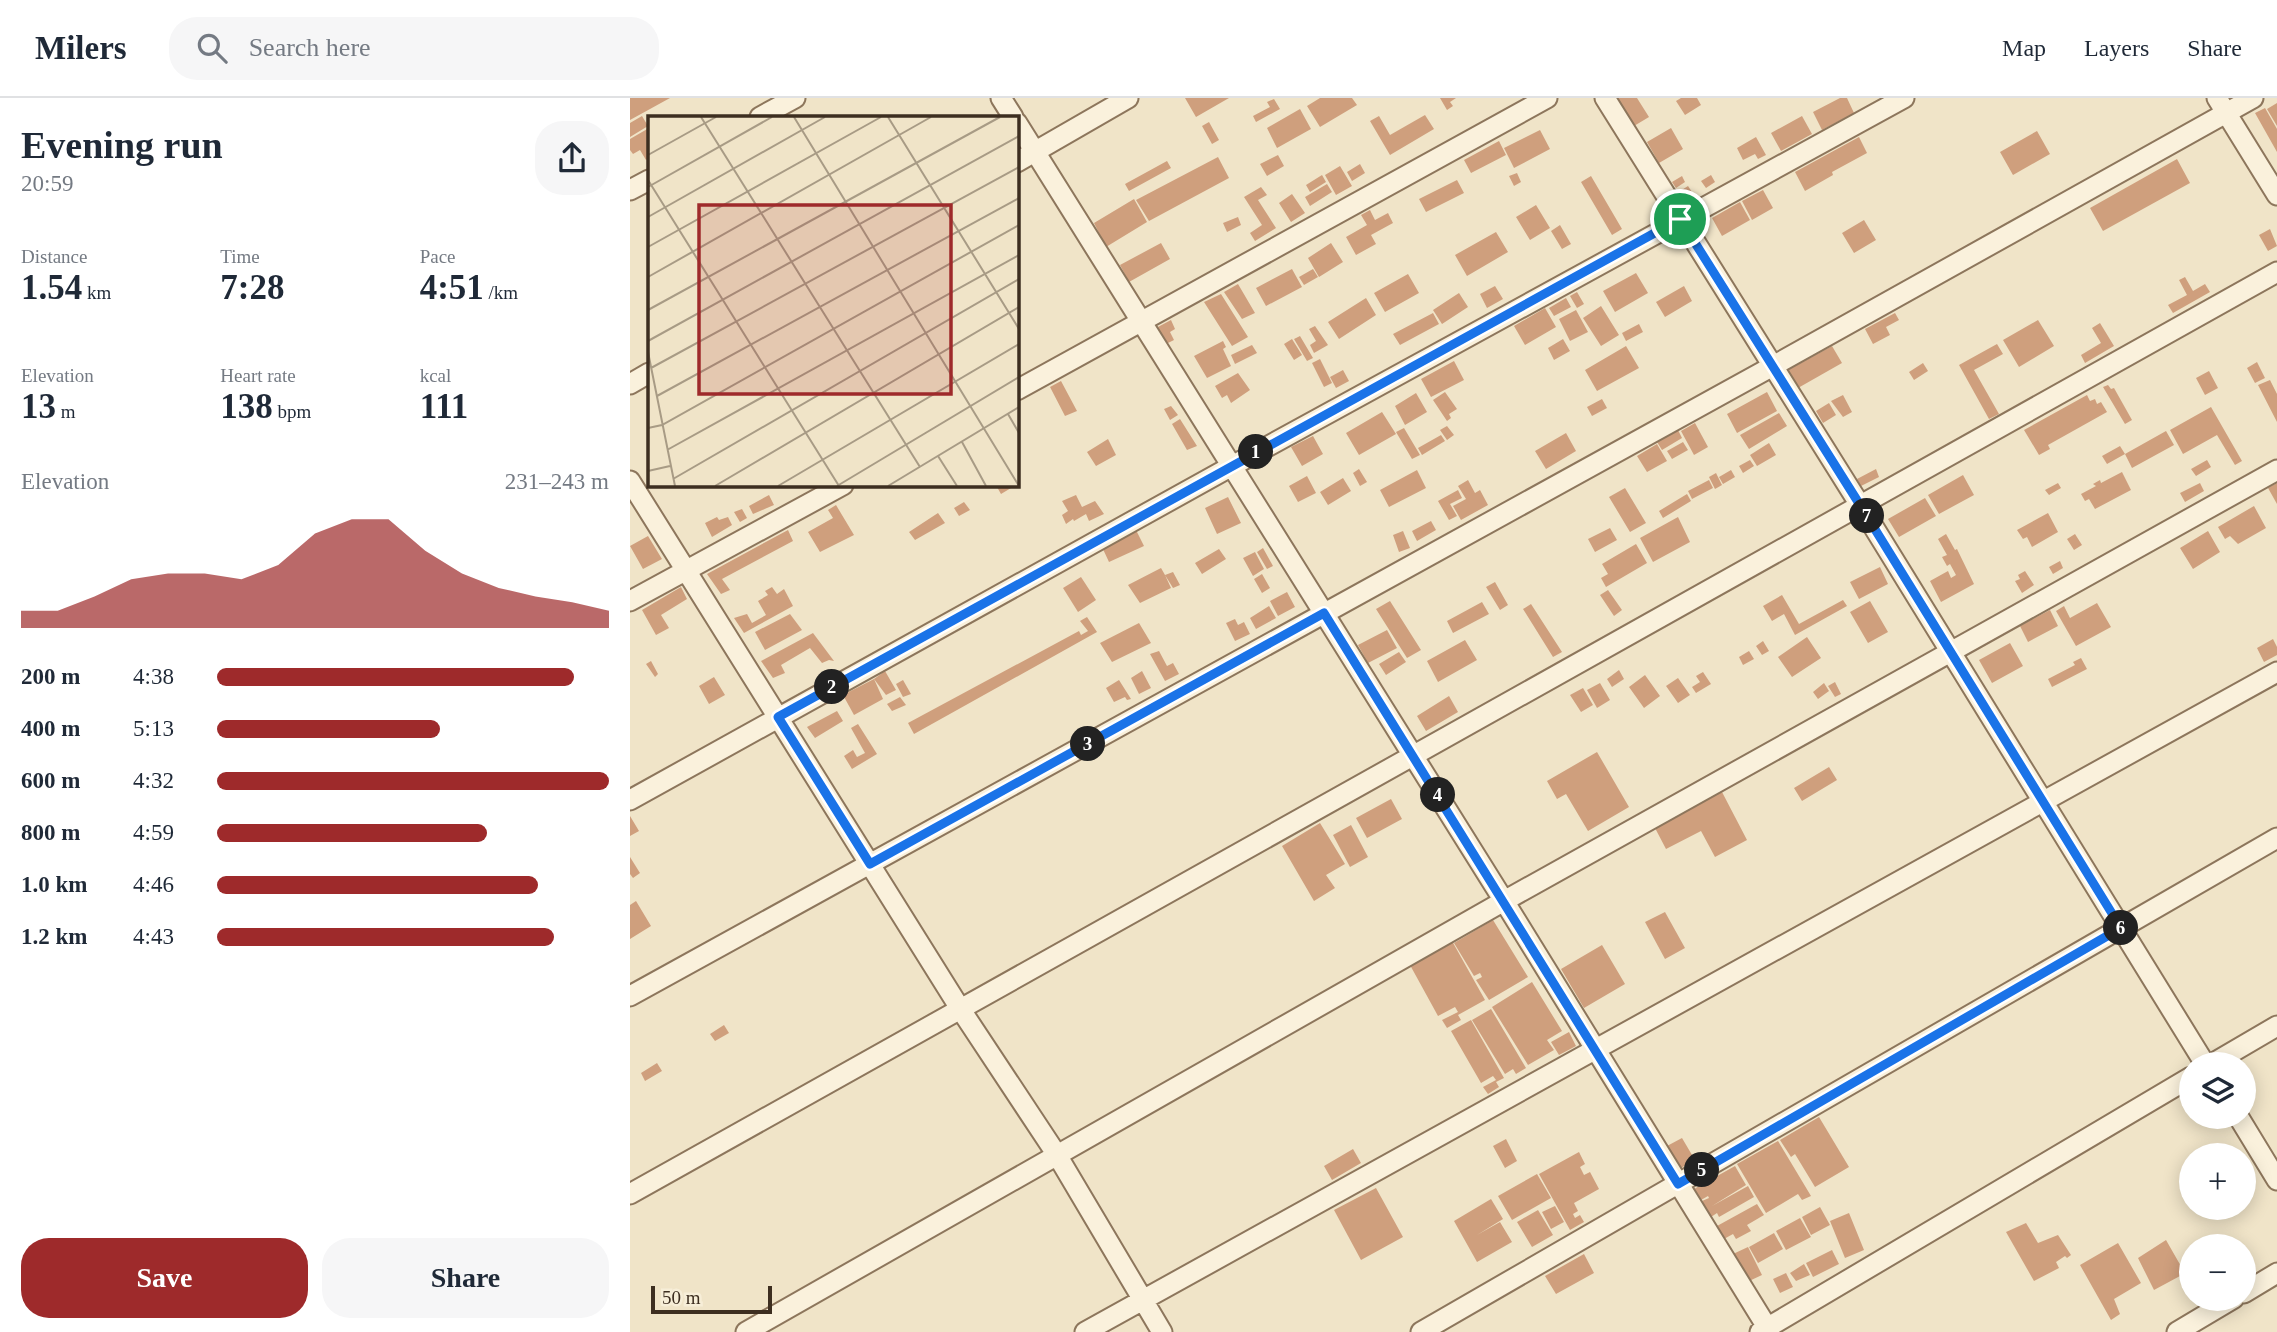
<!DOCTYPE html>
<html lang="en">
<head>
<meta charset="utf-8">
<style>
  :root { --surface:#fff; --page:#f6f6f7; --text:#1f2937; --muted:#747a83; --line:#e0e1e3; --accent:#9e2a2b }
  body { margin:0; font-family:Georgia,serif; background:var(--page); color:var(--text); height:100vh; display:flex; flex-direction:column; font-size:26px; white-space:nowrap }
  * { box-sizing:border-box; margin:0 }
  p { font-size:23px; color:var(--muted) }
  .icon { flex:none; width:38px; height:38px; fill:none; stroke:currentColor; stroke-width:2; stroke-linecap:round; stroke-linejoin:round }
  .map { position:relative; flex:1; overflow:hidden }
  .panel { display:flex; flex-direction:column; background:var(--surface); width:630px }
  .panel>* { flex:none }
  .controls { position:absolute; left:1549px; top:954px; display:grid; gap:14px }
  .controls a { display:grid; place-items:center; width:77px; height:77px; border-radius:50%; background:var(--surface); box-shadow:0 4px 18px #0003; font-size:35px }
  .scale { position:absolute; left:21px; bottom:18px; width:121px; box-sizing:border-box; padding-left:7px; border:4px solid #3d2e20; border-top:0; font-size:19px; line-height:24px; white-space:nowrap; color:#3d2e20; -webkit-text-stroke:5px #f7eed8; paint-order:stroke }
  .pin { position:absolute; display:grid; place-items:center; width:60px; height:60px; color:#fff; margin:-30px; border:4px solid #fff; border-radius:50%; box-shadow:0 2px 7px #0007 }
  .km { position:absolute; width:35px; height:35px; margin:-18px; border-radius:50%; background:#222; color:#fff; font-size:19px; line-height:35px; text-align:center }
  .round { display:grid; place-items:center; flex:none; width:74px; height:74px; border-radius:28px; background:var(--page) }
  .summary { display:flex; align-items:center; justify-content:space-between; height:119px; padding:0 21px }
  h1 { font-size:38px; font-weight:700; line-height:52px }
  .metrics { display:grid; grid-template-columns:repeat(3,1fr); gap:10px; height:119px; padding:7px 21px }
  .metrics div { display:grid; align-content:center }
  .metrics b { font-size:35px; font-weight:700 }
  .metrics small { font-size:19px; font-weight:400 }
  .metrics p { font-size:19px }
  .chart { height:196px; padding:14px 21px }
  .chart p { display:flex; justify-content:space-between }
  .chart svg { width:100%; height:126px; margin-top:7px; fill:var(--accent); opacity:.7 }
  .button { display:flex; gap:14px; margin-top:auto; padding:14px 21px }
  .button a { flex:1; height:80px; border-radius:28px; background:var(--accent); color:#fff; font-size:28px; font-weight:700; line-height:80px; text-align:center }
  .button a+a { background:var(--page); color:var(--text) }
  ul { padding:0 21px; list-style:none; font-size:23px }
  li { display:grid; grid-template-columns:112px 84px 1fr; align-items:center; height:52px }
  li i { height:18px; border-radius:9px; background:var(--accent) }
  header { display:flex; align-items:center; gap:42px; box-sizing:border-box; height:98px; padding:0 35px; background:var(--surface); border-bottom:2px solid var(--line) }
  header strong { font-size:33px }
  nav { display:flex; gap:38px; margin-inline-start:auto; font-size:24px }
  .search { width:490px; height:63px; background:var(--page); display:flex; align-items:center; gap:18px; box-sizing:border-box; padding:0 24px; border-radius:28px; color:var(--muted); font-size:26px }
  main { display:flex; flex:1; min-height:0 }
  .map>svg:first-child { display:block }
  .building { fill:#cf9f7d }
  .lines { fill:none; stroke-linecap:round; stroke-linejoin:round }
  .minor-casing { stroke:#8d765c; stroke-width:23 }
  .minor { stroke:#faf1dc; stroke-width:19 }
  .route-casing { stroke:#fff; stroke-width:14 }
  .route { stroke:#1a73e8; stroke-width:9 }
  .inset-road { fill:none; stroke:#a89b85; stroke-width:2 }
  .view { fill:#9e2a2b; fill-opacity:0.15; stroke:#9e2a2b; stroke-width:3.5 }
  .inset-edge { fill:none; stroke:#3d2e20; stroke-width:3.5 }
</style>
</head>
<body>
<header>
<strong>Milers</strong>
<div class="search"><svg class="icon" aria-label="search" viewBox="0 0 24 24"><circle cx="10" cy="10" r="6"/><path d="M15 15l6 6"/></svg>Search here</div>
<nav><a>Map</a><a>Layers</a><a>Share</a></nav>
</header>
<main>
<section class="panel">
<div class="summary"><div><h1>Evening run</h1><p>20:59</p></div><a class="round"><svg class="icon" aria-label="share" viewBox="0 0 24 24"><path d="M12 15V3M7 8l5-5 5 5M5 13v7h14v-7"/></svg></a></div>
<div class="metrics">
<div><p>Distance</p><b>1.54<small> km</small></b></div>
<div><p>Time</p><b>7:28</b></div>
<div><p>Pace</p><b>4:51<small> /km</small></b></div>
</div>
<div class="metrics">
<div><p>Elevation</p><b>13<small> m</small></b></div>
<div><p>Heart rate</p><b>138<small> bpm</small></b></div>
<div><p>kcal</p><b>111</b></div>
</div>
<div class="chart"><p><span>Elevation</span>231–243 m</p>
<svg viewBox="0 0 160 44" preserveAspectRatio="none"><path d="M0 44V38L10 38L20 33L30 27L40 25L50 25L60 27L70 22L80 11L90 6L100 6L110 17L120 25L130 30L140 33L150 35L160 38V44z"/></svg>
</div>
<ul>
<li><b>200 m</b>4:38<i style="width:91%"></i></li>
<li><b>400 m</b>5:13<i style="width:57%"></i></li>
<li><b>600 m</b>4:32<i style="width:100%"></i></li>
<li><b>800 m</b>4:59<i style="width:69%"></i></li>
<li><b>1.0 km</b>4:46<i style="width:82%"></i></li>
<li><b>1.2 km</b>4:43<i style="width:86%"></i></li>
</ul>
<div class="button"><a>Save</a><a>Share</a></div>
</section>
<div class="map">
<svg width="1647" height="1234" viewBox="0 0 1647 1234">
  <rect width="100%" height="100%" fill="#f0e4c8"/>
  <path class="building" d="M0,0H40L0,22Z
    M555,0H599L566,19Z
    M690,0H722L727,7L690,29L677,8Z
    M810,0H826L820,4L823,8L817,12Z
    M987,0H1007L1019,19L1004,28Z
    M1051,0H1067L1071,7L1055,17L1046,3Z
    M1210,0H1217L1224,15L1192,32L1183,14Z
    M644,1L650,11L626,24L623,18L640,9L637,4Z
    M1647,5V28L1637,11Z
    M1635,10L1647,31V54L1625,15Z
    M670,11L681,31L647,50L637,30Z
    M795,17L804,31L760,57L740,23L749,18L760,37Z
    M12,18L18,28L0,39V25Z
    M1172,18L1182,36L1151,53L1141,35Z
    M579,24L589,42L582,46L572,28Z
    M19,30V60L16,62L10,52L3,56L0,52V41Z
    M1041,30L1053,51L1029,65L1017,44Z
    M910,32L920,51L884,70L874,50Z
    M1407,33L1420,56L1383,77L1370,54Z
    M1126,39L1136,57L1128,61L1125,56L1113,62L1107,50Z
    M1229,39L1237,55L1202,74L1203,77L1175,93L1165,74Z
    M869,43L876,57L841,75L834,62Z
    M648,57L654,68L637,78L630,66Z
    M588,59L599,80L519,123L506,102Z
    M1547,61L1560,85L1473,133L1460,110Z
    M537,63L541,70L499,93L495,86Z
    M730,66L735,75L722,83L717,74Z
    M710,68L722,88L706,97L695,77Z
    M887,75L891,84L884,88L879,78Z
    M692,77L696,84L680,94L676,87Z
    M1081,77L1085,84L1076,90L1071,83Z
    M961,78L992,131L982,137L951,84Z
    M1052,78L1055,84L1046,90L1042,84Z
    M827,82L834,95L796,114L789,101Z
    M697,86L702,94L680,108L675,99Z
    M1058,88L1062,94L1052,102L1047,95Z
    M631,89L637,97L628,102L646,130L625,143L620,135L632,127L614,99Z
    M1133,92L1143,110L1122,122L1112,103Z
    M662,96L675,115L661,124L649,105Z
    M504,101L517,124L476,149L464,125Z
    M1110,104L1120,122L1092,138L1082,120Z
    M906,107L920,130L900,142L886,119Z
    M740,112L745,122L758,115L763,125L741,137L746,146L726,157L716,139L737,127L731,117Z
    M608,119L611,127L597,134L593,125Z
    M1234,122L1246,142L1224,155L1212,135Z
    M930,127L941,146L932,151L921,133Z
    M1640,131L1647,148L1638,153L1629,137Z
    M866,134L878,154L837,178L825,157Z
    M531,145L540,161L499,184L490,167Z
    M701,145L713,164L689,179L678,160Z
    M662,171L672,189L636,208L626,190Z
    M683,171L688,179L674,187L669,179Z
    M1006,175L1018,195L985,214L973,193Z
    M778,176L789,195L755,214L744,195Z
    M1555,179L1563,193L1575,186L1580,194L1543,215L1538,207L1557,197L1549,182Z
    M608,186L625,215L612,221L594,194Z
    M865,188L873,201L857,210L850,196Z
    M1054,188L1062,203L1035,219L1026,204Z
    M947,194L954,206L947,210L940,198Z
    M829,195L838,209L812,226L803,212Z
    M591,196L618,239L602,248L574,204Z
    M736,200L746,217L709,241L698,224Z
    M936,200L941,209L924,218L919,210Z
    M971,208L989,237L971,248L953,220Z
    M915,210L926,229L895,247L884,228Z
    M946,212L958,234L940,243L929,221Z
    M803,215L809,226L770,247L763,236Z
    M1265,215L1269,222L1256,229L1260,237L1243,246L1235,231Z
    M541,222L545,231L540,234L544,242L534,247L526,230Z
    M1408,222L1424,248L1389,269L1373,242Z
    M1470,225L1484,248L1455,265L1451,257L1471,245L1462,230Z
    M1009,226L1013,234L996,243L992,235Z
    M685,228L698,247L684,255L680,247L686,243L679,231Z
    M670,238L683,260L677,263L664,241Z
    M662,241L672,257L664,262L654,246Z
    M933,241L940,253L924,262L918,250Z
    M593,243L596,249L593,251L601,268L577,280L564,258Z
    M1367,246L1373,256L1344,272L1369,316L1359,321L1329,267Z
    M622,247L627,255L605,266L601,257Z
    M996,248L1009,270L967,293L955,272Z
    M1202,248L1212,265L1168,290L1158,272Z
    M690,261L702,285L694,289L682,265Z
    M824,263L834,282L801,299L791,281Z
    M1627,264L1635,280L1625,285L1617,270Z
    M1293,265L1298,273L1284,282L1279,274Z
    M713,272L719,283L706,290L700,279Z
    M1579,273L1588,290L1575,297L1566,280Z
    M608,275L620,292L601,305L597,297L592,300L585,288Z
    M1640,282L1647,296V324L1628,287Z
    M431,283L447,313L435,318L420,289Z
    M1478,287L1481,291L1484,290L1502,322L1495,326L1473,289Z
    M815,294L827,311L819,316L821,320L817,323L803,302Z
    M1137,294L1147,313L1107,335L1097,316Z
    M786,295L797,314L775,327L765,308Z
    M1213,297L1222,314L1213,319L1201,303Z
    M1457,297L1460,303L1465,301L1467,306L1471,304L1477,314L1418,347L1420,351L1409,357L1394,332Z
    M972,301L977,310L962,318L957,309Z
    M1199,305L1206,317L1193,325L1186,313Z
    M541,308L548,317L540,322L534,311Z
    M1581,309L1612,363L1605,367L1587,337L1553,356L1540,332Z
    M752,314L766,336L729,357L716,335Z
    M1149,315L1157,328L1119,351L1110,337Z
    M550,321L567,348L557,352L542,326Z
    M1065,325L1078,349L1064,357L1051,333Z
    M817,328L824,337L817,342L810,332Z
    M774,330L790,357L782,361L766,334Z
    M1048,332L1052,340L1032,352L1027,344Z
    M1536,333L1544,347L1502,370L1495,356L1477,366L1472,358L1490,348L1495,356Z
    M936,335L946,353L916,371L905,353Z
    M811,337L815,343L792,357L788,350Z
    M683,338L693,356L672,368L661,349Z
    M478,341L486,357L466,368L457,354Z
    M1053,344L1058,352L1042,361L1037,353Z
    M1139,345L1146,357L1127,368L1120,357Z
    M1027,346L1037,363L1017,374L1007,358Z
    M1120,362L1124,368L1113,375L1109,368Z
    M1577,362L1581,369L1566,378L1561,371Z
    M729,371L737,384L730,388L723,375Z
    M1246,371L1249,379L1231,388L1227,381Z
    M787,372L796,390L759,409L750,392Z
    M1101,372L1105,379L1093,386L1089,379Z
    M1492,374L1501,392L1465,411L1459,401L1455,403L1451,396L1466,388L1463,386L1470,382L1471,385Z
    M1086,375L1092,387L1085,391L1079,379Z
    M1333,377L1344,397L1309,416L1298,397Z
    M677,378L686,395L668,404L659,388Z
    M713,380L721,393L698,407L690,394Z
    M838,382L845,395L850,392L858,407L831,422L823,408L836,401L828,388Z
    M1079,382L1083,390L1062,401L1058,393Z
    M1428,385L1431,390L1419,397L1415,392Z
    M1570,385L1574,393L1555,404L1550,395Z
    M1647,385V406L1638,390Z
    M371,387H386L371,396L367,389Z
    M995,390L1016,425L1000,434L979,399Z
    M828,392L832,400L820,406L827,418L819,422L808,403Z
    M1057,396L1061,403L1033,420L1029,413Z
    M139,397L144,407L123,416L119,408Z
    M446,397L452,409L465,403L474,416L459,423L456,416L444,423L443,421L436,426L432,417L438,413L432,403Z
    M598,399L611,425L587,436L575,410Z
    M1295,400L1306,418L1269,439L1258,421Z
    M334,404L340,412L329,418L324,410Z
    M206,407L224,437L190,454L178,434L203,420L198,412Z
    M1624,408L1636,430L1608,446L1600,438L1595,441L1588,429Z
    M112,411L117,420L110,424L104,414Z
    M308,415L315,425L285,442L279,434Z
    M1418,415L1428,434L1402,449L1397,439L1393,441L1387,432Z
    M87,419L89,422L98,419L102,427L82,439L75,425Z
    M1048,419L1060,444L1023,464L1010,440Z
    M801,423L806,432L787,443L782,433Z
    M980,430L987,442L965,454L958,441Z
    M158,432L163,443L92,481L100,492L91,496L77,476Z
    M506,432L514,448L479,464L472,449Z
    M773,433L780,450L769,454L763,437Z
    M1578,433L1590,454L1563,471L1550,450Z
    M1316,436L1325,452L1327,451L1344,486L1311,504L1300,483L1318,473L1321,480L1326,477L1320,466L1317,468L1312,459L1317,457L1308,441Z
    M1445,436L1452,447L1444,452L1437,441Z
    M18,438L32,461L13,471L0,448Z
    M1006,446L1017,465L976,489L971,480L978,476L972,466Z
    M633,450L643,468L637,471L627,454Z
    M589,451L596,461L572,476L565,465Z
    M625,454L634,471L623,478L613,460Z
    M1430,463L1433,470L1423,476L1419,469Z
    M1250,469L1258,486L1229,501L1220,484Z
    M531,470L535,477L543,474L550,487L543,490L535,477L541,490L510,505L498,487Z
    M1395,473L1404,487L1392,495L1385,483L1390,481L1388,477Z
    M632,476L640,490L632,495L624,481Z
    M451,479L466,502L448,514L433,490Z
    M865,484L878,507L870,512L856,489Z
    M51,489L57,501L31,517L39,530L26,537L12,512Z
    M142,489L147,496L154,491L163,508L114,535L104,520L117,516L122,525L136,517L128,503L138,497L135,493Z
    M978,492L992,512L984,518L970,497Z
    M657,494L665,509L648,518L640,503Z
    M1152,497L1169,526L1213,502L1217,508L1165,537L1154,516L1142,523L1133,508Z
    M760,503L791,552L777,560L746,511Z
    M1240,503L1258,534L1238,545L1220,514Z
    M852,504L859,516L823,535L817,523Z
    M1467,505L1481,529L1446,548L1426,513L1434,508L1440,520Z
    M901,506L932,554L923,559L893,511Z
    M639,508L646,520L626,531L620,520Z
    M1420,512L1428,528L1398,544L1390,528Z
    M160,516L172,532L135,552L125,534Z
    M457,519L467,534L284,636L278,625L449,533L451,537L458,533L450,523Z
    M605,521L608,527L614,524L620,536L605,543L596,525Z
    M509,525L521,545L482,564L470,545Z
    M757,532L767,550L738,565L728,547Z
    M183,535L204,563L199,562L192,565L180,550L151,567L155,575L143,580L131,563Z
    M1177,539L1191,560L1162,579L1148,559Z
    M1643,541L1647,549V557L1634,564L1627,550Z
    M835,542L847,562L808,584L797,563Z
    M1133,543L1139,553L1132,557L1126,548Z
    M1380,545L1393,568L1362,585L1349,562Z
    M529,553L537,568L543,565L549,576L535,583L520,556Z
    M1119,553L1124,561L1113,567L1109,559Z
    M769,554L776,564L756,577L749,566Z
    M1451,560L1457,571L1422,589L1418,581L1445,567L1443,564Z
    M21,563L28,576L25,579L16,566Z
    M989,572L994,581L982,589L977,581Z
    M255,573L266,592L256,597L244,581Z
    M512,573L521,590L509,596L501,580Z
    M1073,574L1081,586L1066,595L1062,589L1070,584L1066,578Z
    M1015,577L1030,598L1014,610L999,589Z
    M84,579L95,597L79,606L69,588Z
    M1048,580L1060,597L1048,605L1036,588Z
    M244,581L253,601L224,617L213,597Z
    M273,582L281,596L273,599L266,586Z
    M489,582L501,601L497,602L495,599L484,604L476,590Z
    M1205,584L1211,596L1205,599L1198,588Z
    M970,585L980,602L967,610L957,592Z
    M1194,585L1199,593L1188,601L1183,594Z
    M953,590L963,607L951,614L940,597Z
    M819,598L828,614L796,633L787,618Z
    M270,599L276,607L262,613L257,606Z
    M207,613L213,623L185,640L177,629Z
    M228,626L247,656L222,671L214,658L223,652L227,659L235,655L221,630Z
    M967,654L999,709L958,733L936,696L927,701L917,683Z
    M1199,669L1207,682L1172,703L1164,690Z
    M1092,694L1117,742L1085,759L1071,733L1036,751L1025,730Z
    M761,701L772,721L737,740L726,720Z
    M0,718L9,733L0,738Z
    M690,725L715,766L696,777L705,790L684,803L652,748Z
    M721,727L738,759L720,769L703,737Z
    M0,759L10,775L3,780L0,776Z
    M6,803L21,828L0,841V807Z
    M1035,814L1055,850L1035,861L1015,824Z
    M863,822L898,879L859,902L846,882L852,879L850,875L844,878L824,845Z
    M822,843L855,902L828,917L831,922L817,930L812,922L828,914L825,909L808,918L780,867Z
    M972,847L995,886L954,910L931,871Z
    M902,884L932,933L917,942L924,952L898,967L862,909Z
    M861,911L896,970L886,976L883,971L875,976L842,922Z
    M841,922L874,980L866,984L869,989L858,996L853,989L866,982L863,978L851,985L821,933Z
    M94,927L99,935L85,943L80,936Z
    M939,934L946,948L929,957L921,944Z
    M27,965L32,973L15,983L11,975Z
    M1189,1019L1219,1069L1185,1089L1165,1056L1161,1059L1150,1042Z
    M1052,1040L1065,1062L1051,1070L1037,1048Z
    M876,1041L887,1063L875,1070L863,1048Z
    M1148,1043L1181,1098L1172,1102L1168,1096L1136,1115L1107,1066Z
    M723,1051L731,1065L702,1082L694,1068Z
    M949,1054L955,1066L950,1069L954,1077L960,1074L969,1091L944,1105L948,1113L943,1116L945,1120L950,1117L954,1124L940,1132L909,1076Z
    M1105,1068L1116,1087L1082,1108L1118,1088L1124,1099L1089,1119L1087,1115L1081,1119L1072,1103L1079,1100L1078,1098L1071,1102L1064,1091Z
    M907,1076L921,1100L882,1122L868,1098Z
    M746,1090L773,1139L731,1162L704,1112Z
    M861,1101L873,1121L847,1137L870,1124L882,1144L847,1164L824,1123Z
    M1127,1106L1134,1117L1117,1127L1121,1133L1106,1141L1103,1136L1094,1141L1087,1128Z
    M925,1108L934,1124L921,1131L912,1114Z
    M1190,1109L1200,1127L1181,1137L1172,1119Z
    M1589,1110H1611L1595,1119Z
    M908,1112L923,1137L902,1149L887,1124Z
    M1219,1115L1234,1152L1215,1160L1200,1123Z
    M1170,1120L1181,1139L1156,1152L1146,1133Z
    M1396,1125L1408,1145L1428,1137L1441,1157L1437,1160L1435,1158L1426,1164L1429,1170L1404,1183L1376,1134Z
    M1144,1135L1153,1151L1128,1165L1119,1149Z
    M1536,1142L1552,1170L1550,1178L1524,1192L1508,1160Z
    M1488,1145L1511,1185L1484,1201L1490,1216L1481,1222L1450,1167Z
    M1118,1149L1132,1177L1117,1184L1103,1156Z
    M1202,1152L1209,1166L1183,1179L1176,1165Z
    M954,1156L964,1175L926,1196L915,1178Z
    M1174,1166L1180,1177L1166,1183L1160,1175Z
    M1156,1175L1163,1189L1150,1195L1143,1181Z"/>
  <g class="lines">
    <defs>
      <path id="minor" d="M371,0L383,19
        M975,0L1230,407L1575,966
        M1587,0L1647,97
        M130,19L165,0
        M387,25L874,803L1140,1234
        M387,64L498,0
        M0,92L19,82
        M0,286L19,275
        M387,292L917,0
        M0,383L331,912L427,1057L532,1234
        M0,503L213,387
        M0,702L602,368L1274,0
        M0,898L1143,268L1623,0
        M1582,966L1647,928
        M1608,1018L1647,1082
        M0,1096C550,790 1097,480 1647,174
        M1614,1195L1647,1175
        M116,1234L874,803L1647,372
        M455,1234L1647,574
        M791,1234L1647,740
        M1130,1234L1561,979
        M1547,1234L1604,1200"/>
    </defs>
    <use href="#minor" class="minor-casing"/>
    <use href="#minor" class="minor"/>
  </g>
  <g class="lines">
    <defs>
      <path id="route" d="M1050,121L1230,407L1491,830L1048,1086L694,515L240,766L148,619Z"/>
    </defs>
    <use href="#route" class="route-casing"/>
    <use href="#route" class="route"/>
  </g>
  <g transform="translate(18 18)">
    <rect width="371" height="371" fill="#f0e4c8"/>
    <path class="inset-road" d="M53,1L272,351M146,1L371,370M240,1L371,213M0,39L68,1M0,64L191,370M0,71L124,1M0,101L177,1M0,131L233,1M0,161L283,1M0,194L352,1M0,225L371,20M0,236L27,370M3,252L371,51M9,280L371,82M360,298L371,317M0,312L14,309L371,109M314,326L338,370M19,334L371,139M290,340L309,370M0,355L22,350M25,363L371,163M67,370L371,191M130,370L371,228M189,370L371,261M240,370L371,291"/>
    <path class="view" d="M51,89H303V278H51Z"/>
    <rect width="371" height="371" class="inset-edge"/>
  </g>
</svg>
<div class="controls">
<a><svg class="icon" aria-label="layers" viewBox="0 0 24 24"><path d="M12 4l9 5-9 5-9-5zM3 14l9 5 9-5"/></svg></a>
<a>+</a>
<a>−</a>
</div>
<div class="scale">50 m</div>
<div class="pin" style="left:1050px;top:121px;background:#1e9e55"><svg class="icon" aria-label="arrive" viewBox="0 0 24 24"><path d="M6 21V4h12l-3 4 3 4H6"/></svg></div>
<b class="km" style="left:626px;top:354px">1</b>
<b class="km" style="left:202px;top:589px">2</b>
<b class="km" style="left:458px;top:646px">3</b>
<b class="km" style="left:808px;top:697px">4</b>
<b class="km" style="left:1072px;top:1072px">5</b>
<b class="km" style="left:1491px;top:830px">6</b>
<b class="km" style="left:1237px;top:418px">7</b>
</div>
</main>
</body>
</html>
